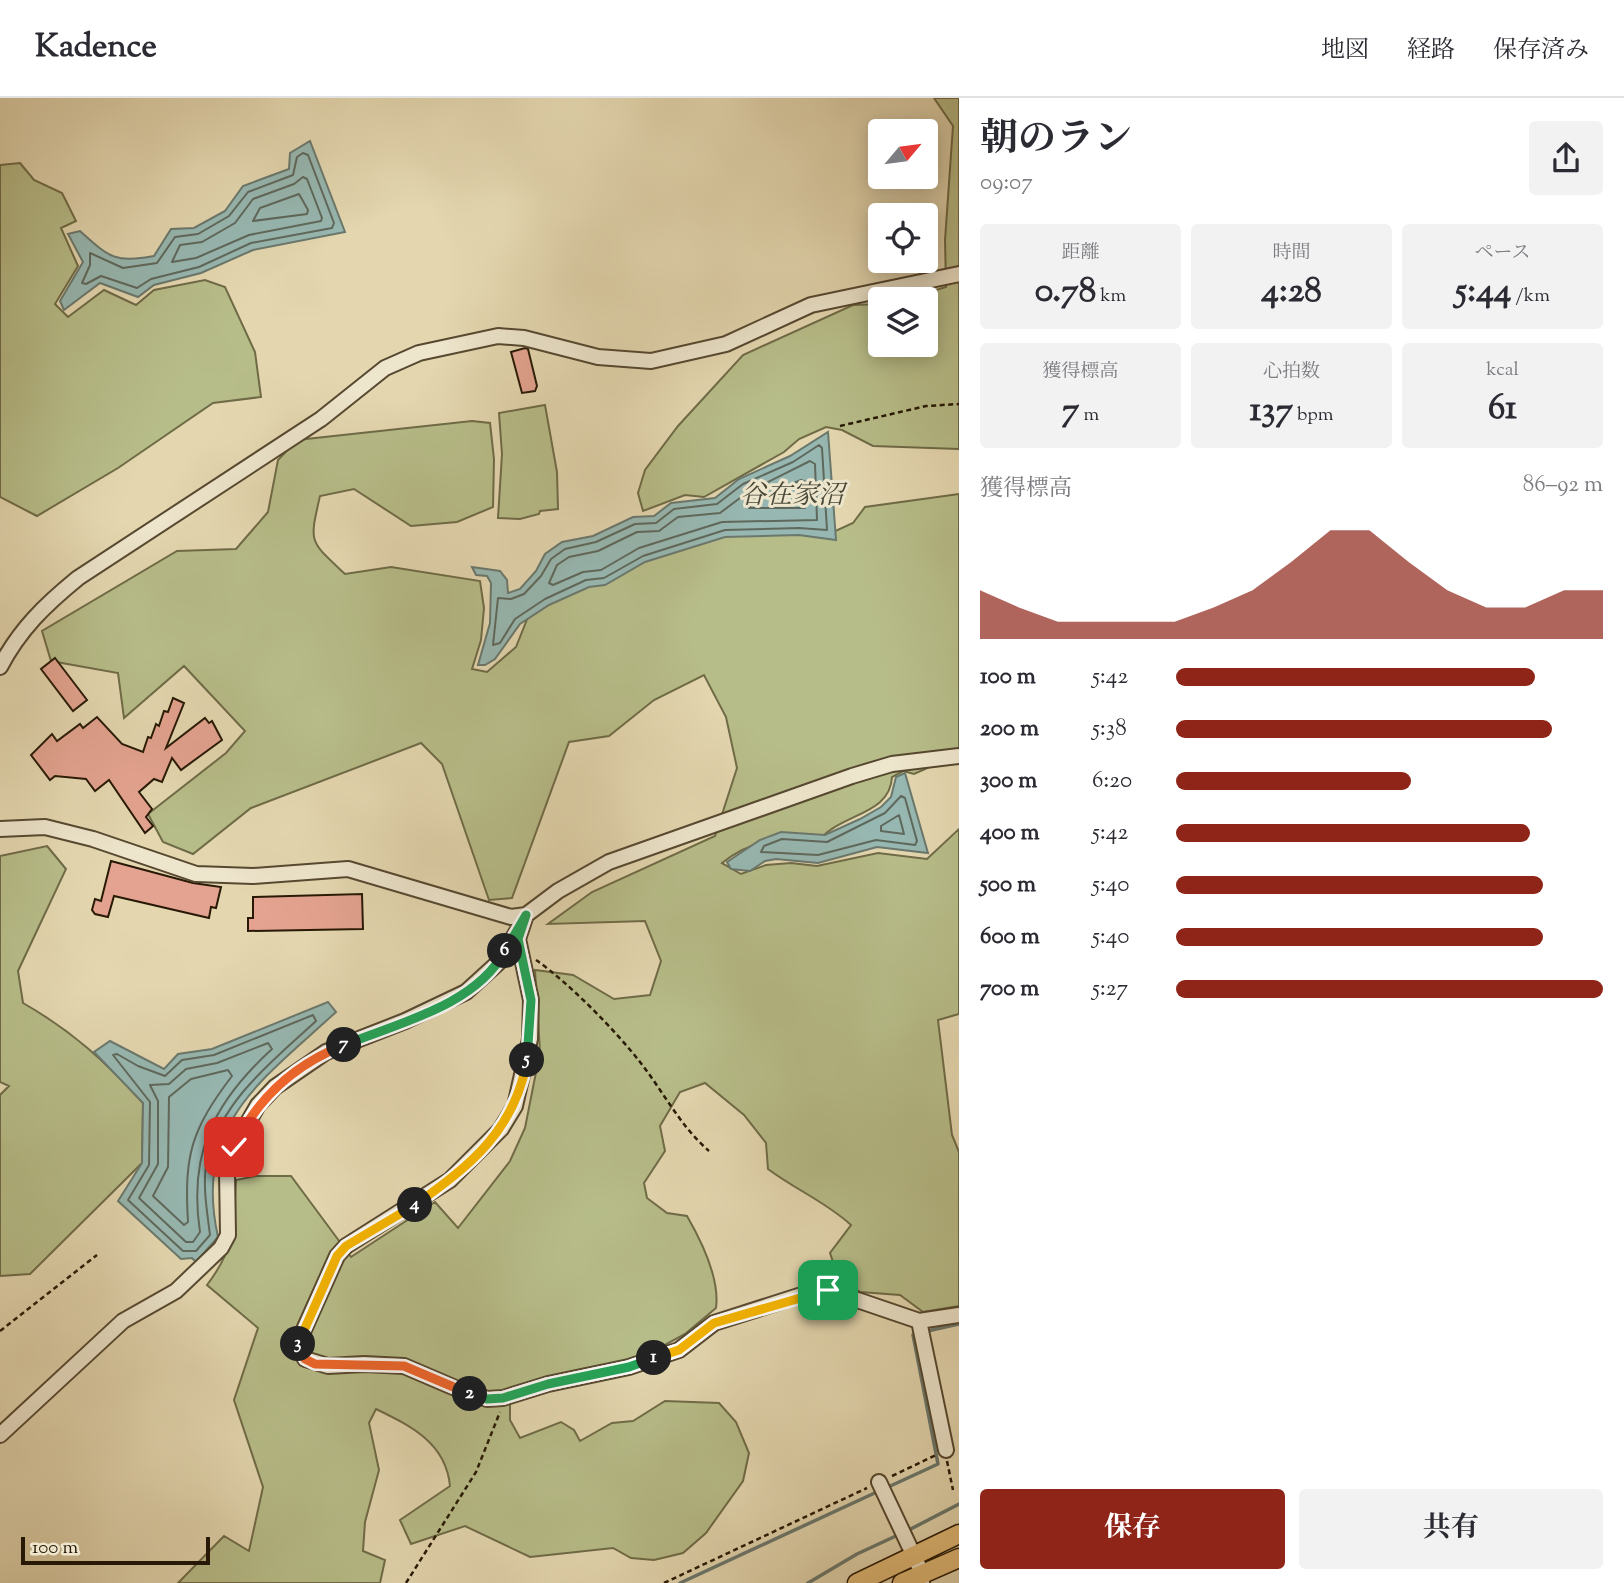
<!DOCTYPE html>
<html lang="ja">
<head>
<meta charset="utf-8">
<style>
  :root { --surface:#fff; --page:#f2f2f3; --text:#2b2b33; --muted:#7c7c81; --line:#e1e1e2; --accent:#8f2418 }
  body { margin:0; font-family:"Sorts Mill Goudy","Noto Serif JP",serif; background:var(--page); color:var(--text); height:100vh; display:flex; flex-direction:column; font-size:26px; white-space:nowrap }
  * { box-sizing:border-box; margin:0 }
  p { font-size:23px; color:var(--muted) }
  .icon { flex:none; width:38px; height:38px; fill:none; stroke:currentColor; stroke-width:2; stroke-linecap:round; stroke-linejoin:round }
  .map { position:relative; flex:1; overflow:hidden }
  .sheet { display:flex; flex-direction:column; background:var(--surface); width:665px }
  .sheet>* { flex:none }
  .needle { width:46px; rotate:61deg }
  .buttons { position:absolute; left:868px; top:21px; display:grid; gap:14px }
  .buttons a { display:grid; place-items:center; width:70px; height:70px; border-radius:7px; background:var(--surface); box-shadow:0 4px 18px #0003; font-size:35px }
  .scale { position:absolute; left:21px; bottom:18px; width:189px; box-sizing:border-box; padding-left:7px; border:4px solid #271905; border-top:0; font-size:19px; line-height:24px; white-space:nowrap; color:#271905; -webkit-text-stroke:5px #ede5cc; paint-order:stroke }
  .pin { position:absolute; display:grid; place-items:center; width:60px; height:60px; color:#fff; margin:-30px; border-radius:14px; box-shadow:0 4px 10px #0006 }
  .km { position:absolute; width:35px; height:35px; margin:-18px; border-radius:50%; background:#222; color:#fff; font-size:19px; line-height:35px; text-align:center }
  .round { display:grid; place-items:center; flex:none; width:74px; height:74px; border-radius:7px; background:var(--page) }
  .headline { display:flex; align-items:center; justify-content:space-between; height:119px; padding:0 21px }
  h1 { font-size:38px; font-weight:700; line-height:52px }
  .figures { display:grid; grid-template-columns:repeat(3,1fr); gap:10px; height:119px; padding:7px 21px }
  .figures div { display:grid; align-content:center; border-radius:7px; background:var(--page); text-align:center }
  .figures b { font-size:35px; font-weight:700 }
  .figures small { font-size:19px; font-weight:400 }
  .figures p { font-size:19px }
  .chart { height:196px; padding:14px 21px }
  .chart p { display:flex; justify-content:space-between }
  .chart svg { width:100%; height:126px; margin-top:7px; fill:var(--accent); opacity:.7 }
  .action { display:flex; gap:14px; margin-top:auto; padding:14px 21px }
  .action a { flex:1; height:80px; border-radius:7px; background:var(--accent); color:#fff; font-size:28px; font-weight:700; line-height:80px; text-align:center }
  .action a+a { background:var(--page); color:var(--text) }
  ul { padding:0 21px; list-style:none; font-size:23px }
  li { display:grid; grid-template-columns:112px 84px 1fr; align-items:center; height:52px }
  li i { height:18px; border-radius:9px; background:var(--accent) }
  header { display:flex; align-items:center; gap:42px; box-sizing:border-box; height:98px; padding:0 35px; background:var(--surface); border-bottom:2px solid var(--line) }
  header strong { font-size:33px }
  nav { display:flex; gap:38px; margin-inline-start:auto; font-size:24px }
  main { display:flex; flex:1; min-height:0 }
  .map>svg:first-child { display:block }
  .green { fill:#b7bd89; stroke:#6f6b47; stroke-width:2 }
  .water { fill:#97b8b2; stroke:#6a786d; stroke-width:2 }
  .lines { fill:none; stroke-linecap:round; stroke-linejoin:round }
  .shore { stroke:#5f685c; stroke-width:2 }
  .stream { stroke:#6a786d; stroke-width:3.5 }
  .building { fill:#e4a390; stroke:#271905; stroke-width:2 }
  .minor-casing { stroke:#564830; stroke-width:18 }
  .major-casing { stroke:#271905; stroke-width:21 }
  .path { stroke:#271905; stroke-width:2.5; stroke-dasharray:5 3.5; stroke-linecap:butt }
  .minor { stroke:#ede5cc; stroke-width:14 }
  .major { stroke:#e2bc78; stroke-width:18 }
  .split-1-casing { stroke:#fff; stroke-width:14 }
  .split-2-casing { stroke:#fff; stroke-width:14 }
  .split-3-casing { stroke:#fff; stroke-width:14 }
  .split-4-casing { stroke:#fff; stroke-width:14 }
  .split-5-casing { stroke:#fff; stroke-width:14 }
  .split-6-casing { stroke:#fff; stroke-width:14 }
  .split-7-casing { stroke:#fff; stroke-width:14 }
  .split-8-casing { stroke:#fff; stroke-width:14 }
  .split-1 { stroke:#f5b400; stroke-width:9 }
  .split-2 { stroke:#22a559; stroke-width:9 }
  .split-3 { stroke:#f0652b; stroke-width:9 }
  .split-4 { stroke:#f5b400; stroke-width:9 }
  .split-5 { stroke:#f5b400; stroke-width:9 }
  .split-6 { stroke:#22a559; stroke-width:9 }
  .split-7 { stroke:#22a559; stroke-width:9 }
  .split-8 { stroke:#f0652b; stroke-width:9 }
  .labels { text-anchor:middle; dominant-baseline:central; stroke-width:6; stroke-linejoin:round; paint-order:stroke }
  .water-label { font-size:26px; font-style:italic; fill:#494939; stroke:#ede5cc }
</style>
</head>
<body>
<header>
<strong>Kadence</strong>
<nav><a>地図</a><a>経路</a><a>保存済み</a></nav>
</header>
<main>
<div class="map">
<svg width="959" height="1485" viewBox="0 0 959 1485">
  <rect width="100%" height="100%" fill="#e4d7b0"/>
  <filter id="stains"><feTurbulence type="fractalNoise" baseFrequency=".00286" numOctaves="4"/><feColorMatrix values="0 0 0 0 .2 0 0 0 0 .09 0 0 0 0 .02 0 0 0 .5 -.17"/></filter>
  <radialGradient id="worn" r=".72"><stop offset=".6" stop-color="#630" stop-opacity="0"/><stop offset="1" stop-color="#630" stop-opacity=".3"/></radialGradient>
  <path class="green" d="M934,0H959V351L873,348L842,332L826,329L799,341L784,354L704,399L685,397L643,413L638,395L645,372L678,328L743,257L853,207L880,206V247H926V201H906L946,189L945,142L953,28Z
    M20,65L34,82L62,95L76,123L61,130L78,168L55,206L68,219L104,192L136,207L154,192L205,182L225,189L255,254L261,299L213,305L118,370L37,418L0,399V67Z
    M545,307L557,374L558,411L540,413L539,416L520,421L498,420L502,356L499,315Z
    M472,323L490,325L494,361L493,409L457,424L411,428L354,391L320,398C309,446 309,442 345,476L391,469L480,483L484,510L481,542L472,571L487,574L516,549L528,519L551,502L726,429L829,436L853,425L865,409L959,396V656L914,676L903,673L892,679C890,719 838,714 815,747C775,744 756,738 722,765L741,776L766,767L791,765L817,768L878,755L927,761L959,731V916L938,922L952,1037L959,1054V1208L923,1214L900,1197L860,1194L838,1179L830,1155L851,1127C826,1104 796,1092 768,1071L766,1045L744,1017L705,985L680,994L660,1028L665,1053L644,1085L647,1100L667,1115L687,1118C702,1144 720,1180 716,1210L685,1236L643,1259L560,1277L510,1292V1322L520,1340L561,1324L574,1332L580,1343L612,1325L633,1323L665,1303L719,1305L736,1324L749,1355L743,1383L706,1435L683,1455L654,1462L631,1460L613,1450L530,1459L465,1428L411,1446L400,1422L450,1388C446,1345 411,1328 376,1311L369,1325L379,1372L365,1424L363,1453L385,1462L380,1485H178L224,1438L249,1453L263,1389L234,1302L258,1230L207,1187C236,1149 233,1128 236,1082L256,1078H291L351,1159L435,1104L458,1130L510,1063L525,1030L540,954L535,872L573,877L614,901L650,897L661,863L645,823L548,826L592,794L715,738L737,670L726,619L704,577L654,602L609,638L569,644L512,800L489,802L442,666L421,645L251,710L193,756L163,744L148,716L226,655L245,633L184,568L124,620L118,575L51,563L42,533L177,453L236,451L268,414L278,362L297,342Z
    M47,748L66,771L18,873L23,905C72,933 105,963 143,1005L142,1065L30,1176L0,1178V997L9,988L0,984V758Z"/>
  <path class="water" d="M310,43L345,134L253,152L201,175L154,187L138,199L100,185L64,212L60,203L83,164L68,136L80,133C110,160 115,165 154,158L171,131L194,130L225,113L243,88L289,71L290,55Z
    M828,334L836,442L799,437L725,439L645,464L605,487L589,489L549,507L520,526L495,561L485,567H478L490,525L491,485L487,478L476,477L472,469L500,473L507,482L508,495L520,491L536,473L545,456L562,444L593,438L633,419L654,418L671,405L715,400L739,381L790,358Z
    M905,675L928,755L877,749L818,765L776,761L765,763L750,773L731,771L727,764L760,742L781,734L825,737L860,721L881,709L891,699L896,679Z
    M328,904L336,914C262,982 193,1026 218,1139L196,1164L192,1160L181,1161L118,1103L142,1065L143,1005L94,954L110,943L164,971L178,956L212,951Z"/>
  <g class="lines">
    <path class="shore" d="M303,55L308,57L334,125L332,130L251,145L199,169L151,181L137,190L101,178L86,186L82,185L90,167V155L123,170L157,165L175,139L198,136L229,118L248,94L293,77L297,59Z
      M303,79L307,81L322,120L321,123L249,137L196,160L172,164L180,147L202,144L235,125L253,101L294,86Z
      M299,96L308,112L307,116L253,123L260,110Z
      M819,347L822,350L827,432L799,430L725,432L643,458L604,480L586,482L545,501L515,521L500,545L493,547L498,500L511,501L524,496L541,478L551,461L565,451L596,444L635,426L656,425L674,411L717,406L743,386L793,364Z
      M810,363L815,366L817,422L722,424L639,450L601,472L583,474L553,487L549,485L557,467L569,459L598,453L637,434L659,433L678,419L720,415L748,394Z
      M801,382L806,384L805,410H749L754,402Z
      M901,698L905,700L917,743L915,747L876,742L818,757L761,754L764,748L782,741L827,744L885,715Z
      M899,717L904,736L881,733V728Z
      M313,917L316,923C273,963 222,1001 207,1062C202,1085 207,1113 210,1137L196,1153H183L128,1102L149,1067L150,1004L113,957L117,956L138,968L165,978L182,962L214,957Z
      M268,945L272,951C214,1004 188,1055 200,1134L193,1144H186L139,1100L158,1066V1003L150,987L169,986L186,971L217,965Z
      M228,972L232,978C191,1032 184,1057 188,1124L184,1127L153,1098L168,1069L169,999L191,981Z"/>
    <path class="stream" d="M923,1234L959,1226
      M886,1390L938,1366L913,1237L916,1236
      M905,1434L959,1406
      M680,1485L879,1393
      M808,1485L857,1456L898,1437"/>
  </g>
  <path class="building" d="M525,250L528,251L537,288L535,293L522,295L511,254Z
    M55,560L87,602L73,613L41,571Z
    M173,600L184,605L166,650L205,620L209,625L212,623L222,642L181,672L172,660L162,684L154,681L139,694L152,711L146,719L153,728L145,735L109,682L95,693L86,681L55,678L50,682L31,657L52,636L57,643L80,626L83,630L97,619L122,646L143,654L148,639L151,640L156,626L159,628L164,613L168,614Z
    M111,763L193,785L221,789L216,810L211,809L209,820L114,798L108,819L95,816L92,812L95,801L101,803Z
    M362,796L363,831L248,833V820H253V799Z"/>
  <g class="lines">
    <defs>
      <path id="minor" d="M0,569C20,531 45,507 78,480L321,321L385,270L419,255L498,238L524,240L598,259L651,263L726,246L811,207L959,176
        M0,731L45,729L93,741L196,776L253,778L348,771L511,819L526,817L558,793L609,764L852,678L892,666L959,658
        M526,817L518,841L531,902L530,941L515,1008L501,1031L450,1082L346,1148L337,1158L298,1245L305,1261L328,1268L364,1266L404,1268L460,1292L487,1301L503,1300L548,1286L629,1269L679,1252L714,1225L811,1194L828,1192L919,1223L959,1217
        M919,1223L946,1352
        M0,1337L123,1223L176,1193L221,1150L228,1137L227,1073L234,1049L258,1007L275,989L326,954L405,923L466,894L499,864L519,830
        M879,1384L922,1475V1485"/>
      <path id="major" d="M857,1485L959,1436
        M902,1485L959,1460"/>
    </defs>
    <use href="#minor" class="minor-casing"/>
    <use href="#major" class="major-casing"/>
    <path class="path" d="M840,328L926,308L959,306
      M536,862C569,885 615,932 640,964C663,993 680,1028 709,1053
      M0,1233L97,1157
      M947,1363L953,1392
      M892,1378L936,1357
      M406,1485L476,1374L500,1314
      M664,1485L867,1390"/>
    <use href="#minor" class="minor"/>
    <use href="#major" class="major"/>
  </g>
  <g class="lines">
    <defs>
      <path id="split-1" d="M654,1260L679,1252L714,1225L828,1192"/>
      <path id="split-2" d="M470,1296L487,1301L503,1300L548,1286L629,1269L654,1260"/>
      <path id="split-3" d="M298,1246L305,1261L315,1266L404,1268L470,1296"/>
      <path id="split-4" d="M298,1246L337,1158L346,1148L415,1107"/>
      <path id="split-5" d="M415,1107C471,1067 515,1032 527,962"/>
      <path id="split-6" d="M505,853L526,817L518,841L531,902L527,962"/>
      <path id="split-7" d="M344,947C398,925 475,908 505,853"/>
      <path id="split-8" d="M234,1049C257,1000 294,967 344,947"/>
    </defs>
    <use href="#split-1" class="split-1-casing"/>
    <use href="#split-2" class="split-2-casing"/>
    <use href="#split-3" class="split-3-casing"/>
    <use href="#split-4" class="split-4-casing"/>
    <use href="#split-5" class="split-5-casing"/>
    <use href="#split-6" class="split-6-casing"/>
    <use href="#split-7" class="split-7-casing"/>
    <use href="#split-8" class="split-8-casing"/>
    <use href="#split-1" class="split-1"/>
    <use href="#split-2" class="split-2"/>
    <use href="#split-3" class="split-3"/>
    <use href="#split-4" class="split-4"/>
    <use href="#split-5" class="split-5"/>
    <use href="#split-6" class="split-6"/>
    <use href="#split-7" class="split-7"/>
    <use href="#split-8" class="split-8"/>
  </g>
  <g class="labels">
    <g class="water-label">
      <text x="792" y="398">谷在家沼</text>
    </g>
  </g>
  <rect width="100%" height="100%" filter="url(#stains)"/>
  <rect width="100%" height="100%" fill="url(#worn)"/>
</svg>
<div class="buttons">
<a><svg class="needle" viewBox="-14 -14 28 28"><path d="M0-13l5 13h-10z" fill="#e53935"/><path d="M0 13l5-13h-10z" fill="#7c7c81"/></svg></a>
<a><svg class="icon" aria-label="locate" viewBox="0 0 24 24"><circle cx="12" cy="12" r="6"/><path d="M12 2v4M12 18v4M2 12h4M18 12h4"/></svg></a>
<a><svg class="icon" aria-label="layers" viewBox="0 0 24 24"><path d="M12 4l9 5-9 5-9-5zM3 14l9 5 9-5"/></svg></a>
</div>
<div class="scale">100 m</div>
<div class="pin" style="left:828px;top:1192px;background:#1e9e55"><svg class="icon" aria-label="arrive" viewBox="0 0 24 24"><path d="M6 21V4h12l-3 4 3 4H6"/></svg></div>
<div class="pin" style="left:234px;top:1049px;background:#d93025"><svg class="icon" aria-label="check" viewBox="0 0 24 24"><path d="M5 12l5 5 9-10"/></svg></div>
<b class="km" style="left:654px;top:1260px">1</b>
<b class="km" style="left:470px;top:1296px">2</b>
<b class="km" style="left:298px;top:1246px">3</b>
<b class="km" style="left:415px;top:1107px">4</b>
<b class="km" style="left:527px;top:962px">5</b>
<b class="km" style="left:505px;top:853px">6</b>
<b class="km" style="left:344px;top:947px">7</b>
</div>
<section class="sheet">
<div class="headline"><div><h1>朝のラン</h1><p>09:07</p></div><a class="round"><svg class="icon" aria-label="share" viewBox="0 0 24 24"><path d="M12 15V3M7 8l5-5 5 5M5 13v7h14v-7"/></svg></a></div>
<div class="figures">
<div><p>距離</p><b>0.78<small> km</small></b></div>
<div><p>時間</p><b>4:28</b></div>
<div><p>ペース</p><b>5:44<small> /km</small></b></div>
</div>
<div class="figures">
<div><p>獲得標高</p><b>7<small> m</small></b></div>
<div><p>心拍数</p><b>137<small> bpm</small></b></div>
<div><p>kcal</p><b>61</b></div>
</div>
<div class="chart"><p><span>獲得標高</span>86–92 m</p>
<svg viewBox="0 0 160 44" preserveAspectRatio="none"><path d="M0 44V27L10 33L20 38L30 38L40 38L50 38L60 33L70 27L80 17L90 6L100 6L110 17L120 27L130 33L140 33L150 27L160 27V44z"/></svg>
</div>
<ul>
<li><b>100 m</b>5:42<i style="width:84%"></i></li>
<li><b>200 m</b>5:38<i style="width:88%"></i></li>
<li><b>300 m</b>6:20<i style="width:55%"></i></li>
<li><b>400 m</b>5:42<i style="width:83%"></i></li>
<li><b>500 m</b>5:40<i style="width:86%"></i></li>
<li><b>600 m</b>5:40<i style="width:86%"></i></li>
<li><b>700 m</b>5:27<i style="width:100%"></i></li>
</ul>
<div class="action"><a>保存</a><a>共有</a></div>
</section>
</main>
</body>
</html>
